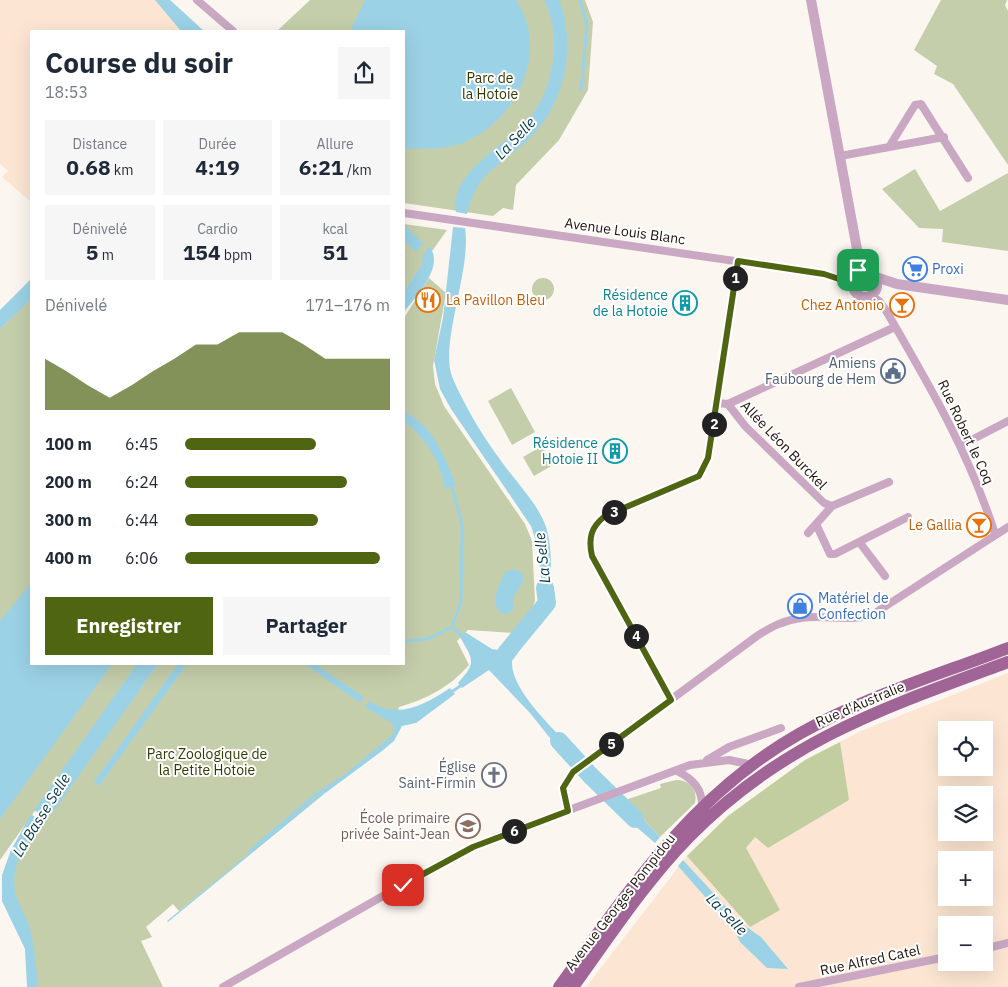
<!DOCTYPE html>
<html lang="fr">
<head>
<meta charset="utf-8">
<style>
  :root { --surface:#fff; --page:#f6f6f7; --text:#1f2937; --muted:#747a83; --accent:#506512 }
  body { margin:0; font-family:"IBM Plex Sans",sans-serif; background:var(--page); color:var(--text); height:100vh; display:flex; flex-direction:column; font-size:19px; white-space:nowrap }
  * { box-sizing:border-box; margin:0 }
  p { font-size:16px; color:var(--muted) }
  .icon { flex:none; width:28px; height:28px; fill:none; stroke:currentColor; stroke-width:2; stroke-linecap:round; stroke-linejoin:round }
  .map { position:relative; flex:1; overflow:hidden }
  .panel { position:absolute; left:30px; top:30px; width:375px; height:635px; display:flex; flex-direction:column; background:var(--surface); border-radius:0px; box-shadow:0 5px 20px #0002 }
  .panel>* { flex:none }
  .fabs { position:absolute; left:938px; top:721px; display:grid; gap:10px }
  .fabs a { display:grid; place-items:center; width:55px; height:55px; border-radius:0px; background:var(--surface); box-shadow:0 5px 20px #0002; font-size:25px }
  .pin { position:absolute; display:grid; place-items:center; width:42px; height:42px; color:#fff; margin:-21px; border-radius:10px; box-shadow:0 2px 8px #0006 }
  .km { position:absolute; width:25px; height:25px; margin:-12px; border-radius:50%; background:#222; color:#fff; font-size:14px; line-height:25px; text-align:center }
  .round { display:grid; place-items:center; flex:none; width:52px; height:52px; border-radius:0px; background:var(--page) }
  .overview { display:flex; align-items:center; justify-content:space-between; height:85px; padding:0 15px }
  h1 { font-size:28px; font-weight:700; line-height:38px }
  .stats { display:grid; grid-template-columns:repeat(3,1fr); gap:8px; height:85px; padding:5px 15px }
  .stats div { display:grid; align-content:center; border-radius:0px; background:var(--page); text-align:center }
  .stats b { font-size:21px; font-weight:700 }
  .stats small { font-size:14px; font-weight:400 }
  .stats p { font-size:14px }
  .chart { height:140px; padding:10px 15px }
  .chart p { display:flex; justify-content:space-between }
  .chart svg { width:100%; height:90px; margin-top:5px; fill:var(--accent); opacity:.7 }
  .action { display:flex; gap:10px; margin-top:auto; padding:10px 15px }
  .action a { flex:1; height:58px; border-radius:0px; background:var(--accent); color:#fff; font-size:20px; font-weight:700; line-height:58px; text-align:center }
  .action a+a { background:var(--page); color:var(--text) }
  ul { padding:0 15px; list-style:none; font-size:16px }
  li { display:grid; grid-template-columns:80px 60px 1fr; align-items:center; height:38px }
  li i { height:12px; border-radius:6px; background:var(--accent) }
  .map>svg:first-child { display:block }
  .built { fill:#fce6d3; fill-rule:evenodd }
  .green { fill:#c5ceab }
  .forest { fill:#c2cda0 }
  .water { fill:#9cd2e6 }
  .lines { fill:none; stroke-linecap:round; stroke-linejoin:round }
  .stream { stroke:#9cd2e6; stroke-width:3 }
  .river { stroke:#9cd2e6; stroke-width:18 }
  .minor { stroke:#caa8c4; stroke-width:8 }
  .tertiary { stroke:#caa8c4; stroke-width:10 }
  .primary { stroke:#a16497; stroke-width:12 }
  .route-casing { stroke:#fff; stroke-width:10 }
  .route { stroke:#506512; stroke-width:6 }
  .labels { text-anchor:middle; dominant-baseline:central; stroke-width:4; stroke-linejoin:round; paint-order:stroke }
  .park-label { font-size:14px; fill:#323b04; stroke:#fff }
  .street-label { font-size:14px; fill:#1d130a; stroke:#fff }
  .shop-label { font-size:14px; fill:#366cbe; stroke:#fff; text-anchor:start }
  .culture-label { font-size:14px; fill:#0d838f; stroke:#fff; text-anchor:end }
  .food-label { font-size:14px; fill:#c56008; stroke:#fff; text-anchor:end }
  .service-label { font-size:14px; fill:#4e5e75; stroke:#fff; text-anchor:end }
  .worship-label { font-size:14px; fill:#5b616d; stroke:#fff; text-anchor:end }
  .education-label { font-size:14px; fill:#785e54; stroke:#fff; text-anchor:end }
  .water-label { font-size:15px; font-style:italic; fill:#033745; stroke:#fff }
</style>
</head>
<body>
<div class="map">
<svg width="1008" height="987" viewBox="0 0 1008 987">
  <rect width="100%" height="100%" fill="#fcf6f1"/>
  <path class="built" d="M0,0H170L204,31H31V202L2,177L8,171L0,164Z
    M1008,673V987H586L687,856L728,816L805,760L861,731ZM946,730H984V768H946ZM946,795H984V832H946ZM946,860H984V898H946ZM946,925H984V962H946Z"/>
  <path class="green" d="M310,0H585L593,22L588,90L559,140L516,185L513,210L503,208L493,216L404,203V31H277Z
    M941,0H1007L1005,5L1008,11V165L953,84L934,74L937,66L914,50Z
    M915,169L940,211L1008,173V251L942,242L943,229L919,228L882,189Z
    M404,224L447,230L404,291Z
    M532 289a11 11 0 1 1 22 0a11 11 0 1 1-22 0Z
    M429,278L446,293L433,366L435,384L444,406L525,524L532,541L535,601L530,615L514,633L468,630L457,641L469,665C450,687 427,699 399,707L393,737L179,911L173,904L146,927L152,937L141,941L163,987H37L13,885L16,861L21,850L158,664H404V318Z
    M31,297V664H139L0,860V329Z
    M511,388L535,432L512,445L488,401Z
    M542,446L553,465L534,476L523,457Z
    M676,780C690,780 698,789 695,803L660,837L625,800L661,788L660,784Z"/>
  <path class="forest" d="M840,742L849,800L768,848L755,837L746,848L780,910L750,927L687,856L728,816L805,760Z"/>
  <path class="water" d="M155,0H170L204,31H181Z
    M365,0H516C552,54 514,126 457,145C440,150 422,148 404,149V31H350Z
    M544,0H559C578,48 564,107 526,142C496,168 477,173 467,214L456,212C448,172 510,144 531,116C544,99 550,81 553,60C556,40 553,18 544,0Z
    M404,225L423,243L416,252L404,241Z
    M453,227L465,228C472,270 438,346 453,379C465,406 481,434 499,458C513,479 538,503 546,527C551,542 551,561 551,576C552,589 553,602 548,614L538,608C546,591 538,544 531,526L451,409L440,389L434,360L443,318Z
    M429,246C446,266 415,297 404,312V291L423,263L422,257Z
    M31,279V299L0,329V310Z
    M404,412C433,424 445,458 456,485L445,489C440,460 426,439 404,421Z
    M515,569L523,575L524,580L514,596L513,610L507,614C485,611 500,583 505,572Z
    M31,583V664H112L0,819V621Z
    M536,611L546,617L528,638L520,629Z
    M518,631L527,640L512,661C510,691 558,733 578,755L569,762L530,713L489,670L462,688L458,683C477,662 473,660 460,637L465,632L492,649L499,650Z
    M137,664H158L58,805L52,813L44,817L34,810Z
    M178,664H187L99,786L94,782Z
    M305,664H315L364,697L360,703Z
    M450,688L455,694L416,723L402,726L394,741L382,751L324,794L168,922L167,921L323,792L345,777L389,740L394,731L393,724L365,707L369,701C398,720 424,705 450,688Z
    M592,769L610,787L598,791L582,776Z
    M625,800L660,837L655,843L611,805Z
    M31,814L42,822C25,840 9,869 16,895C19,906 26,916 29,926C35,946 36,966 38,987H27L25,949L2,901V875L11,850Z
    M683,860L741,923L761,937L788,969L767,968L740,942L734,930L678,866Z"/>
  <g class="lines">
    <path class="stream" d="M580,0L587,25L581,90
      M451,484L462,524L461,602L452,627
      M404,641L428,639L452,627L464,637
      M450,693L463,684
      M250,851L318,793L344,777L391,738"/>
    <path class="river" d="M506,653L547,603L545,588
      M559,741L590,775L635,819"/>
    <path class="minor" d="M197,0L233,31
      M889,147L915,105L921,104L968,178
      M840,156L944,137
      M404,213L824,274L842,280L854,289
      M842,280L854,279
      M871,296L879,301L885,309C928,383 969,452 995,534
      M717,403L728,404L745,426L824,503L832,506L889,482
      M728,404L895,327
      M960,446L1008,421
      M816,524L830,554H835L908,517
      M808,533L832,506
      M860,543L885,576
      M671,700L593,556C588,538 591,527 605,516L699,476L708,458L738,261
      M707,760L729,747L781,728
      M677,771C693,779 703,789 702,808
      M568,811L563,788L573,772L757,636C771,627 784,620 801,618C826,614 852,623 875,613L1008,527
      M984,949L1008,943
      M223,987L441,863L494,838L690,765L729,760L753,765
      M799,987L946,957"/>
    <path class="tertiary" d="M811,0L859,260L858,275
      M853 285a12 12 0 1 1 24 0a12 12 0 1 1-24 0Z
      M873,276L897,284L1008,300"/>
    <path class="primary" d="M559,987C629,890 692,795 799,734C864,697 938,675 1008,648
      M573,987C610,936 645,882 689,837C783,741 886,707 1008,662"/>
  </g>
  <g class="lines">
    <defs>
      <path id="route" d="M403,885L473,847L568,811L563,788L573,772L671,700L592,556C588,538 591,527 605,516L699,476L708,458L738,261L824,274L842,280L854,279L858,275V270"/>
    </defs>
    <use href="#route" class="route-casing"/>
    <use href="#route" class="route"/>
  </g>
  <defs>
    <symbol id="supermarket-ring" viewBox="-11 -11 22 22"><circle r="9.5" fill="#fff" stroke="#3f7fe0" stroke-width="1.5"/><path d="M-6-5.5h2.5l.6 2H6L4.5 2H-2.5L-4.4-4H-6ZM-1.5 3.2a1.3 1.3 0 1 0 .1 0ZM3 3.2a1.3 1.3 0 1 0 .1 0Z" fill="#3f7fe0"/></symbol>
    <symbol id="restaurant-ring" viewBox="-11 -11 22 22"><circle r="9.5" fill="#fff" stroke="#e8710a" stroke-width="1.5"/><path d="M-5-6h1v4h1v-4h1v4h1v-4h1v5L-1.5 .5V6h-2V.5L-5-1ZM5-6V6H3V1.5H1.5Q1.5-4 5-6Z" fill="#e8710a"/></symbol>
    <symbol id="building-ring" viewBox="-11 -11 22 22"><circle r="9.5" fill="#fff" stroke="#0f9aa8" stroke-width="1.5"/><path d="M-4-6H4V6H1V3H-1V6H-4ZM-2.5-4.3h1.7v1.8h-1.7ZM.8-4.3h1.7v1.8H.8ZM-2.5-1h1.7V.8h-1.7ZM.8-1h1.7V.8H.8Z" fill="#0f9aa8"/></symbol>
    <symbol id="bar-ring" viewBox="-11 -11 22 22"><circle r="9.5" fill="#fff" stroke="#e8710a" stroke-width="1.5"/><path d="M-6-5H6L.8 .8V4.5H3.5V6h-7V4.5H-.8V.8Z" fill="#e8710a"/></symbol>
    <symbol id="civic-ring" viewBox="-11 -11 22 22"><circle r="9.5" fill="#fff" stroke="#5c6f8a" stroke-width="1.5"/><path d="M-.6-6.5H3V-4.5H.6V-3L4-1V1h2V6H-6V1h2V-1L-.6-3ZM-1.2 2.5V6h2.4V2.5Z" fill="#5c6f8a"/></symbol>
    <symbol id="shop-ring" viewBox="-11 -11 22 22"><circle r="9.5" fill="#fff" stroke="#3f7fe0" stroke-width="1.5"/><path d="M-5-2.5h2.3a2.7 3.5 0 0 1 5.4 0H5L5.5 6h-11ZM-1.5-2.5h3a1.5 2.3 0 0 0-3 0Z" fill="#3f7fe0"/></symbol>
    <symbol id="church-ring" viewBox="-11 -11 22 22"><circle r="9.5" fill="#fff" stroke="#6b7280" stroke-width="1.5"/><path d="M-1.2-6h2.4v3.5h3.3v2.4h-3.3V6h-2.4V-.1h-3.3v-2.4h3.3Z" fill="#6b7280"/></symbol>
    <symbol id="school-ring" viewBox="-11 -11 22 22"><circle r="9.5" fill="#fff" stroke="#8d6e63" stroke-width="1.5"/><path d="M0-5L7-2L0 1L-7-2ZM-4 1L0 2.5L4 1V4Q0 6-4 4Z" fill="#8d6e63"/></symbol>
  </defs>
  <g fill-rule="evenodd">
    <use href="#supermarket-ring" x="901" y="255" width="28" height="28"/>
    <use href="#restaurant-ring" x="414" y="286" width="28" height="28"/>
    <use href="#building-ring" x="671" y="289" width="28" height="28"/>
    <use href="#bar-ring" x="888" y="291" width="28" height="28"/>
    <use href="#civic-ring" x="879" y="357" width="28" height="28"/>
    <use href="#building-ring" x="601" y="437" width="28" height="28"/>
    <use href="#bar-ring" x="965" y="511" width="28" height="28"/>
    <use href="#shop-ring" x="786" y="592" width="28" height="28"/>
    <use href="#church-ring" x="480" y="761" width="28" height="28"/>
    <use href="#school-ring" x="454" y="812" width="28" height="28"/>
  </g>
  <g class="labels">
    <g class="park-label">
      <text x="490" y="78">Parc de<tspan x="490" dy="16">la Hotoie</tspan></text>
      <text x="207" y="754">Parc Zoologique de<tspan x="207" dy="16">la Petite Hotoie</tspan></text>
    </g>
    <g class="street-label">
      <text transform="translate(625 231) rotate(8)">Avenue Louis Blanc</text>
      <text transform="translate(966 432) rotate(65)">Rue Robert le Coq</text>
      <text transform="translate(784 445) rotate(46)">Allée Léon Burckel</text>
      <text transform="translate(860 704) rotate(-23)">Rue d'Australie</text>
      <text transform="translate(620 902) rotate(-52)">Avenue Georges Pompidou</text>
      <text transform="translate(870 960) rotate(-12)">Rue Alfred Catel</text>
    </g>
    <g class="shop-label">
      <text x="932" y="269">Proxi</text>
      <text x="818" y="598">Matériel de<tspan x="818" dy="16">Confection</tspan></text>
    </g>
    <g class="culture-label">
      <text x="668" y="295">Résidence<tspan x="668" dy="16">de la Hotoie</tspan></text>
      <text x="598" y="443">Résidence<tspan x="598" dy="16">Hotoie II</tspan></text>
    </g>
    <g class="food-label">
      <text x="446" y="300" text-anchor="start">La Pavillon Bleu</text>
      <text x="884" y="305">Chez Antonio</text>
      <text x="962" y="525">Le Gallia</text>
    </g>
    <g class="service-label">
      <text x="876" y="363">Amiens<tspan x="876" dy="16">Faubourg de Hem</tspan></text>
    </g>
    <g class="worship-label">
      <text x="476" y="767">Église<tspan x="476" dy="16">Saint-Firmin</tspan></text>
    </g>
    <g class="education-label">
      <text x="450" y="818">École primaire<tspan x="450" dy="16">privée Saint-Jean</tspan></text>
    </g>
    <g class="water-label">
      <text transform="translate(515 138) rotate(-47)">La Selle</text>
      <text transform="translate(542 558) rotate(-96)">La Selle</text>
      <text transform="translate(41 815) rotate(-58)">La Basse Selle</text>
      <text transform="translate(727 914) rotate(46)">La Selle</text>
    </g>
  </g>
</svg>
<div class="fabs">
<a><svg class="icon" aria-label="locate" viewBox="0 0 24 24"><circle cx="12" cy="12" r="6"/><path d="M12 2v4M12 18v4M2 12h4M18 12h4"/></svg></a>
<a><svg class="icon" aria-label="layers" viewBox="0 0 24 24"><path d="M12 4l9 5-9 5-9-5zM3 14l9 5 9-5"/></svg></a>
<a>+</a>
<a>−</a>
</div>
<div class="pin" style="left:858px;top:270px;background:#1e9e55"><svg class="icon" aria-label="arrive" viewBox="0 0 24 24"><path d="M6 21V4h12l-3 4 3 4H6"/></svg></div>
<div class="pin" style="left:403px;top:885px;background:#d93025"><svg class="icon" aria-label="check" viewBox="0 0 24 24"><path d="M5 12l5 5 9-10"/></svg></div>
<b class="km" style="left:735px;top:278px">1</b>
<b class="km" style="left:714px;top:424px">2</b>
<b class="km" style="left:614px;top:512px">3</b>
<b class="km" style="left:636px;top:636px">4</b>
<b class="km" style="left:611px;top:744px">5</b>
<b class="km" style="left:514px;top:831px">6</b>
<section class="panel">
<div class="overview"><div><h1>Course du soir</h1><p>18:53</p></div><a class="round"><svg class="icon" aria-label="share" viewBox="0 0 24 24"><path d="M12 15V3M7 8l5-5 5 5M5 13v7h14v-7"/></svg></a></div>
<div class="stats">
<div><p>Distance</p><b>0.68<small> km</small></b></div>
<div><p>Durée</p><b>4:19</b></div>
<div><p>Allure</p><b>6:21<small> /km</small></b></div>
</div>
<div class="stats">
<div><p>Dénivelé</p><b>5<small> m</small></b></div>
<div><p>Cardio</p><b>154<small> bpm</small></b></div>
<div><p>kcal</p><b>51</b></div>
</div>
<div class="chart"><p><span>Dénivelé</span>171–176 m</p>
<svg viewBox="0 0 160 44" preserveAspectRatio="none"><path d="M0 44V19L10 25L20 32L30 38L40 32L50 25L60 19L70 12L80 12L90 6L100 6L110 6L120 12L130 19L140 19L150 19L160 19V44z"/></svg>
</div>
<ul>
<li><b>100 m</b>6:45<i style="width:64%"></i></li>
<li><b>200 m</b>6:24<i style="width:79%"></i></li>
<li><b>300 m</b>6:44<i style="width:65%"></i></li>
<li><b>400 m</b>6:06<i style="width:95%"></i></li>
</ul>
<div class="action"><a>Enregistrer</a><a>Partager</a></div>
</section>
</div>
</body>
</html>
